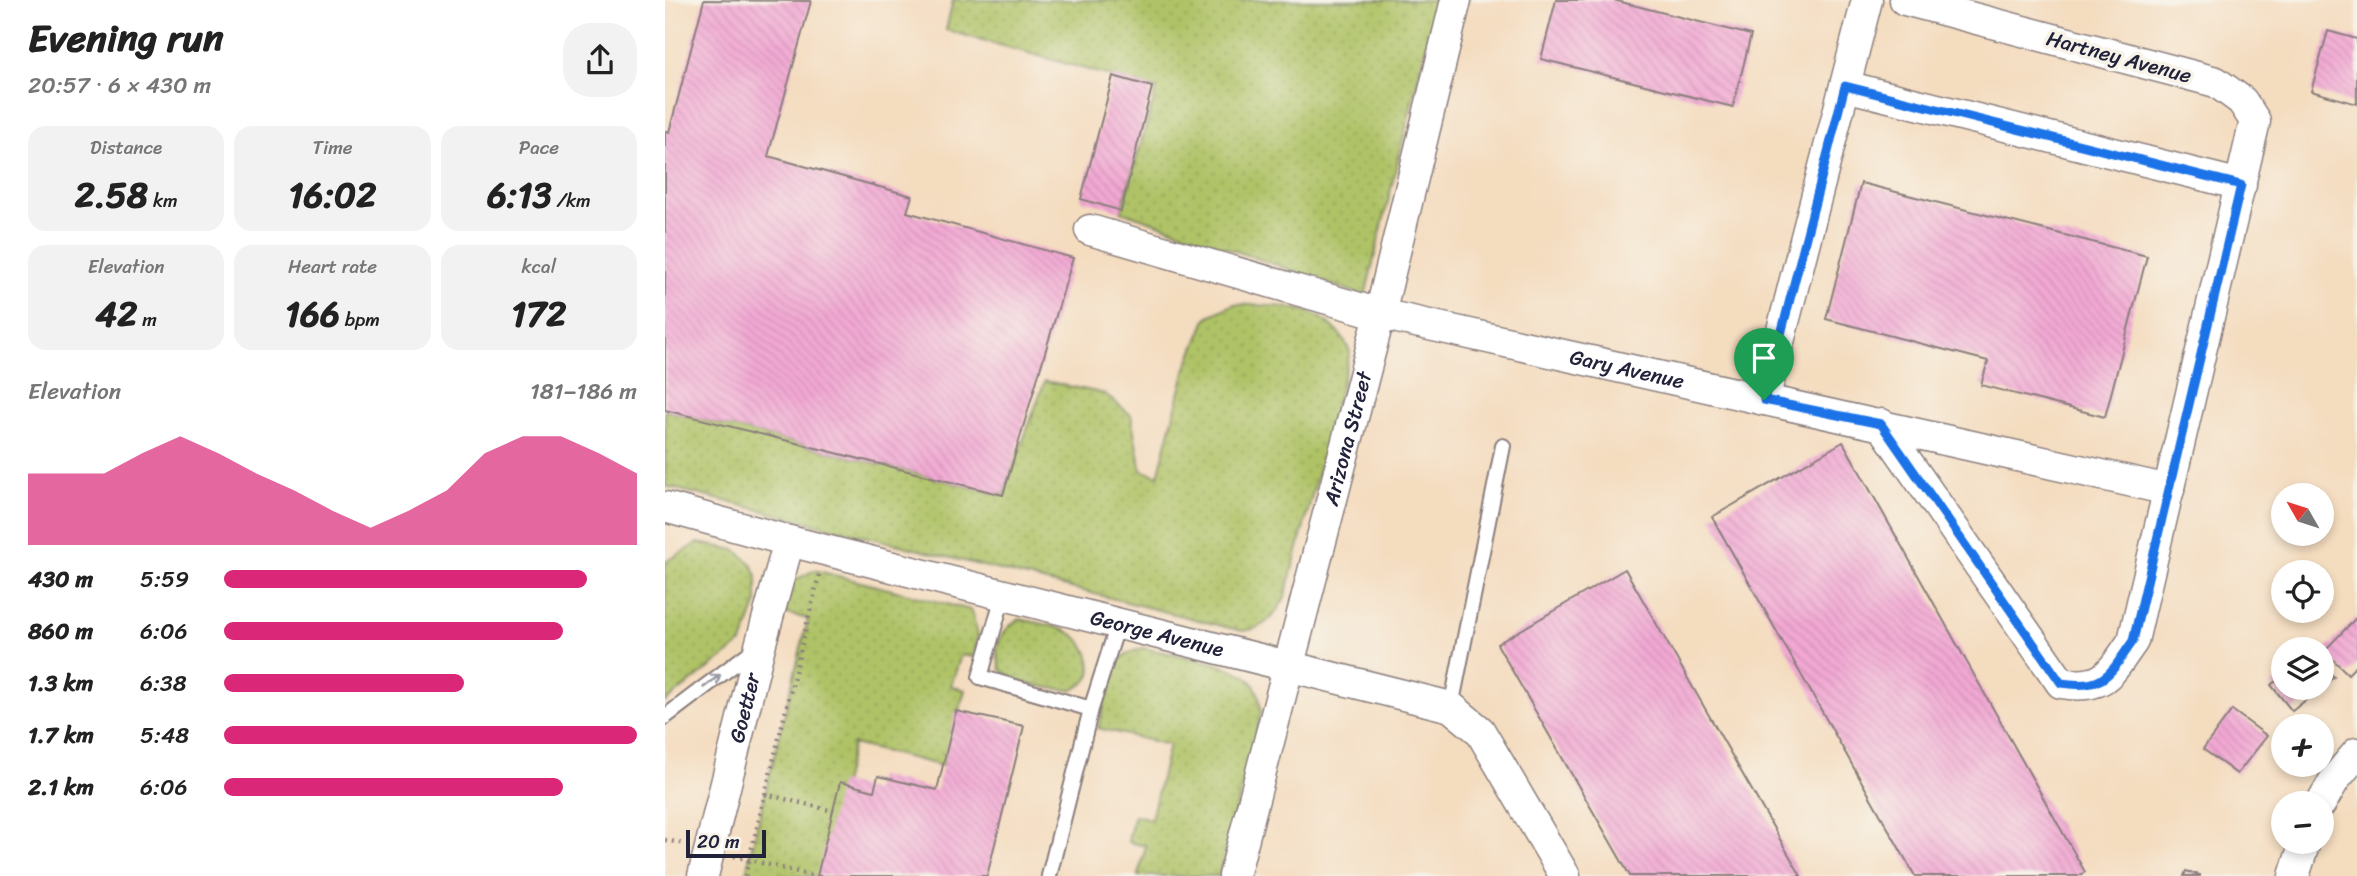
<!DOCTYPE html>
<html lang="en">
<head>
<meta charset="utf-8">
<style>
  :root { --surface:#fff; --page:#f2f2f2; --text:#222; --muted:#767676; --accent:#db2777 }
  body { margin:0; font-family:Sriracha,sans-serif; background:var(--page); color:var(--text); height:100vh; display:flex; flex-direction:column; font-size:26px; white-space:nowrap }
  * { box-sizing:border-box; margin:0 }
  p { font-size:23px; color:var(--muted) }
  .icon { flex:none; width:38px; height:38px; fill:none; stroke:currentColor; stroke-width:2; stroke-linecap:round; stroke-linejoin:round }
  .map { position:relative; flex:1; overflow:hidden }
  .details { display:flex; flex-direction:column; background:var(--surface); width:665px }
  .details>* { flex:none }
  .needle { width:46px; rotate:309deg }
  .controls { position:absolute; left:1606px; top:483px; display:grid; gap:14px }
  .controls a { display:grid; place-items:center; width:63px; height:63px; border-radius:50%; background:var(--surface); box-shadow:0 4px 10px #0003; font-size:35px }
  .scale { position:absolute; left:21px; bottom:18px; width:80px; box-sizing:border-box; padding-left:7px; border:4px solid #22223b; border-top:0; font-size:19px; line-height:24px; white-space:nowrap; color:#22223b; -webkit-text-stroke:5px #f7f3e8; paint-order:stroke }
  .pin { position:absolute; display:grid; place-items:center; width:60px; height:60px; color:#fff; margin:-72px -30px; border-radius:50% 50% 50% 0; rotate:-45deg; box-shadow:0 0 7px #0007 }
  .pin .icon { rotate:45deg }
  .round { display:grid; place-items:center; flex:none; width:74px; height:74px; border-radius:28px; background:var(--page) }
  .summary { display:flex; align-items:center; justify-content:space-between; height:119px; padding:0 28px }
  h1 { font-size:38px; font-weight:700; line-height:52px }
  .stats { display:grid; grid-template-columns:repeat(3,1fr); gap:10px; height:119px; padding:7px 28px }
  .stats div { display:grid; align-content:center; border-radius:18px; background:var(--page); text-align:center }
  .stats b { font-size:35px; font-weight:700 }
  .stats small { font-size:19px; font-weight:400 }
  .stats p { font-size:19px }
  .chart { height:196px; padding:14px 28px }
  .chart p { display:flex; justify-content:space-between }
  .chart svg { width:100%; height:126px; margin-top:7px; fill:var(--accent); opacity:.7 }
  ul { padding:0 28px; list-style:none; font-size:23px }
  li { display:grid; grid-template-columns:112px 84px 1fr; align-items:center; height:52px }
  li i { height:18px; border-radius:9px; background:var(--accent) }
  main { display:flex; flex:1; min-height:0 }
  .map>svg:first-child { display:block }
  .grass { fill:url(#grass-dots); stroke:#687250; stroke-width:2 }
  .building { fill:url(#building-back-hatch) }
  .lines { fill:none; stroke-linecap:round; stroke-linejoin:round }
  .service-casing { stroke:#8b7f7d; stroke-width:18 }
  .minor-casing { stroke:#8b7f7d; stroke-width:33 }
  .path { stroke:#8b7f7d; stroke-width:4.5; stroke-dasharray:2 5; stroke-linecap:butt }
  .service { stroke:#fff; stroke-width:14 }
  .minor { stroke:#fff; stroke-width:30 }
  .oneway { stroke:#9c9ca7 }
  .route-casing { stroke:#fff; stroke-width:14 }
  .route { stroke:#1a73e8; stroke-width:9 }
  .labels { text-anchor:middle; dominant-baseline:central; stroke-width:7; stroke-linejoin:round; paint-order:stroke }
  .street-label { font-size:21px; fill:#22223b; stroke:#f7f3e8 }
</style>
</head>
<body>
<main>
<section class="details">
<div class="summary"><div><h1>Evening run</h1><p>20:57 · 6 × 430 m</p></div><a class="round"><svg class="icon" aria-label="share" viewBox="0 0 24 24"><path d="M12 15V3M7 8l5-5 5 5M5 13v7h14v-7"/></svg></a></div>
<div class="stats">
<div><p>Distance</p><b>2.58<small> km</small></b></div>
<div><p>Time</p><b>16:02</b></div>
<div><p>Pace</p><b>6:13<small> /km</small></b></div>
</div>
<div class="stats">
<div><p>Elevation</p><b>42<small> m</small></b></div>
<div><p>Heart rate</p><b>166<small> bpm</small></b></div>
<div><p>kcal</p><b>172</b></div>
</div>
<div class="chart"><p><span>Elevation</span>181–186 m</p>
<svg viewBox="0 0 160 44" preserveAspectRatio="none"><path d="M0 44V19L10 19L20 19L30 12L40 6L50 12L60 19L70 25L80 32L90 38L100 32L110 25L120 12L130 6L140 6L150 12L160 19V44z"/></svg>
</div>
<ul>
<li><b>430 m</b>5:59<i style="width:88%"></i></li>
<li><b>860 m</b>6:06<i style="width:82%"></i></li>
<li><b>1.3 km</b>6:38<i style="width:58%"></i></li>
<li><b>1.7 km</b>5:48<i style="width:100%"></i></li>
<li><b>2.1 km</b>6:06<i style="width:82%"></i></li>
</ul>
</section>
<div class="map">
<svg width="1692" height="876" viewBox="0 0 1692 876">
  <defs>
    <pattern id="grass-dots" width="8" height="8" patternUnits="userSpaceOnUse" patternTransform="scale(1.75)"><rect width="8" height="8" fill="#afc266"/><path d="M2 2h.1M6 6h.1" fill="none" stroke="#96a659" stroke-width="1.8" stroke-linecap="round"/></pattern>
    <pattern id="building-back-hatch" width="6" height="6" patternUnits="userSpaceOnUse" patternTransform="scale(1.75)"><rect width="6" height="6" fill="#f2a8d3"/><path d="M-1 5l2 2M0 0l6 6M5-1l2 2" fill="none" stroke="#cf90b6"/></pattern>
  </defs>
  <rect width="100%" height="100%" fill="#f7f3e8"/>
  <filter id="ink" filterUnits="userSpaceOnUse"><feTurbulence type="fractalNoise" baseFrequency=".0143" numOctaves="2"/><feDisplacementMap in="SourceGraphic" scale="14" xChannelSelector="R" yChannelSelector="G"/><feConvolveMatrix kernelMatrix="1 2 1 2 8 2 1 2 1" color-interpolation-filters="sRGB"/></filter>
  <filter id="wash" filterUnits="userSpaceOnUse"><feTurbulence type="fractalNoise" baseFrequency=".00686" numOctaves="4" result="noise"/><feDisplacementMap in="SourceGraphic" scale="28" xChannelSelector="R" yChannelSelector="G"/><feGaussianBlur stdDeviation="1.57" result="paint"/><feColorMatrix in="noise" values="0 0 0 0 0 0 0 0 0 0 0 0 0 0 0 0 0 1.4 0 .05"/><feComposite in="paint" operator="in"/></filter>
  <g filter="url(#wash)">
    <rect width="100%" height="100%" fill="#f4dcbf"/>
    <path class="grass" d="M288,0H772L700,296L456,211L492,89L281,30Z
      M569,304C616,307 664,302 685,352L620,597C611,615 599,630 577,631L0,486V410L338,495L380,381L440,394L466,415L476,470L493,476L521,368L542,317Z
      M33,543L70,550L86,563L92,576V602L77,643L0,702V562Z
      M149,570L306,610L313,635L309,657L296,655L286,686L300,690L278,766L188,744L155,876H80L143,619L119,613L129,581Z
      M355,619C371,623 393,625 407,634C426,646 437,681 408,689C400,691 363,685 355,681C349,678 342,674 336,670C335,665 332,658 332,652C332,639 343,624 355,619Z
      M478,648C504,654 565,663 583,678C594,688 595,700 596,713L554,876H473L481,846L463,842L469,815L486,819L504,745L433,728L449,664L462,654Z"/>
    <g id="blocks">
      <path class="building" d="M39,0L146,1L103,156L247,196L242,212L408,258L338,495L0,410V131L4,132Z
        M891,0H948L1086,35L1068,107L876,59Z
        M1663,31L1692,39V104L1646,91Z
        M448,76L487,87L456,211L416,199Z
        M1196,183L1482,256L1440,417L1316,385L1323,361L1161,319Z
        M1178,442L1420,872L1413,876H1250L1047,517Z
        M960,569L1136,876H965L832,644Z
        M1692,617V665L1683,674L1659,651Z
        M1657,663L1669,677L1657,687Z
        M1619,675V688H1656L1627,711L1606,685Z
        M1567,710L1602,736L1572,774L1538,749Z
        M291,711L359,726L322,876H152L175,782L209,791L213,776L272,790Z
        M1521,871L1535,875V876H1519Z"/>
    </g>
  </g>
  <g filter="url(#ink)">
    <use href="#blocks" fill-opacity="0" stroke="#8b7f7d" stroke-width="2"/>
    <g class="lines">
      <defs>
        <path id="service" d="M338,596L315,677L426,709L453,624
          M786,707L838,446
          M0,717L91,648
          M384,876L426,709"/>
        <g id="minor">
          <path d="M1180,86L1576,185"/>
          <path id="s1" d="M425,230L715,314L1504,490"/>
          <path d="M1099,400L1202,0"/>
          <path d="M1216,424L1396,683C1441,690 1445,673 1468,641L1590,121L1577,101L1551,82L1240,0"/>
          <path id="s2" d="M0,507L124,541L786,707L815,731L900,876"/>
          <path d="M1656,803L1670,779L1692,753"/>
          <path id="s3" d="M38,876L95,646L124,541"/>
          <path id="s4" d="M569,876L715,314L791,0"/>
          <path d="M1629,876L1640,842"/>
        </g>
      </defs>
      <use href="#service" class="service-casing"/>
      <use href="#minor" class="minor-casing"/>
      <path class="path" d="M100,794L168,811
        M0,840L20,844
        M69,856L149,876
        M80,876L154,575"/>
      <use href="#service" class="service"/>
      <use href="#minor" class="minor"/>
    </g>
    <defs><path id="oneway-shaft" d="M-6 0H5M1.5-3L5.5 0L1.5 3" fill="none" stroke-width="1.6" stroke-linecap="round" stroke-linejoin="round" transform="scale(1.75)"/></defs>
    <use class="oneway" href="#oneway-shaft" transform="translate(47 681) rotate(-37)"/>
  </g>
  <g class="lines" filter="url(#ink)">
    <defs>
      <path id="route" d="M1180,86L1576,185L1468,641C1445,673 1441,690 1396,683L1216,424L1099,400Z"/>
    </defs>
    <use href="#route" class="route-casing"/>
    <use href="#route" class="route"/>
  </g>
  <g class="labels">
    <g class="street-label">
      <text transform="translate(1454 57) rotate(15)">Hartney Avenue</text>
      <text stroke="none"><textPath href="#s1" startOffset="555">Gary Avenue</textPath></text>
      <text stroke="none"><textPath href="#s4" startOffset="452">Arizona Street</textPath></text>
      <text stroke="none"><textPath href="#s2" startOffset="508">George Avenue</textPath></text>
      <text stroke="none"><textPath href="#s3" startOffset="173">Goetter</textPath></text>
    </g>
  </g>
</svg>
<div class="controls">
<a><svg class="needle" viewBox="-14 -14 28 28"><path d="M0-13l5 13h-10z" fill="#e53935"/><path d="M0 13l5-13h-10z" fill="#767676"/></svg></a>
<a><svg class="icon" aria-label="locate" viewBox="0 0 24 24"><circle cx="12" cy="12" r="6"/><path d="M12 2v4M12 18v4M2 12h4M18 12h4"/></svg></a>
<a><svg class="icon" aria-label="layers" viewBox="0 0 24 24"><path d="M12 4l9 5-9 5-9-5zM3 14l9 5 9-5"/></svg></a>
<a>+</a>
<a>−</a>
</div>
<div class="scale">20 m</div>
<div class="pin" style="left:1099px;top:400px;background:#1e9e55"><svg class="icon" aria-label="arrive" viewBox="0 0 24 24"><path d="M6 21V4h12l-3 4 3 4H6"/></svg></div>
</div>
</main>
</body>
</html>
